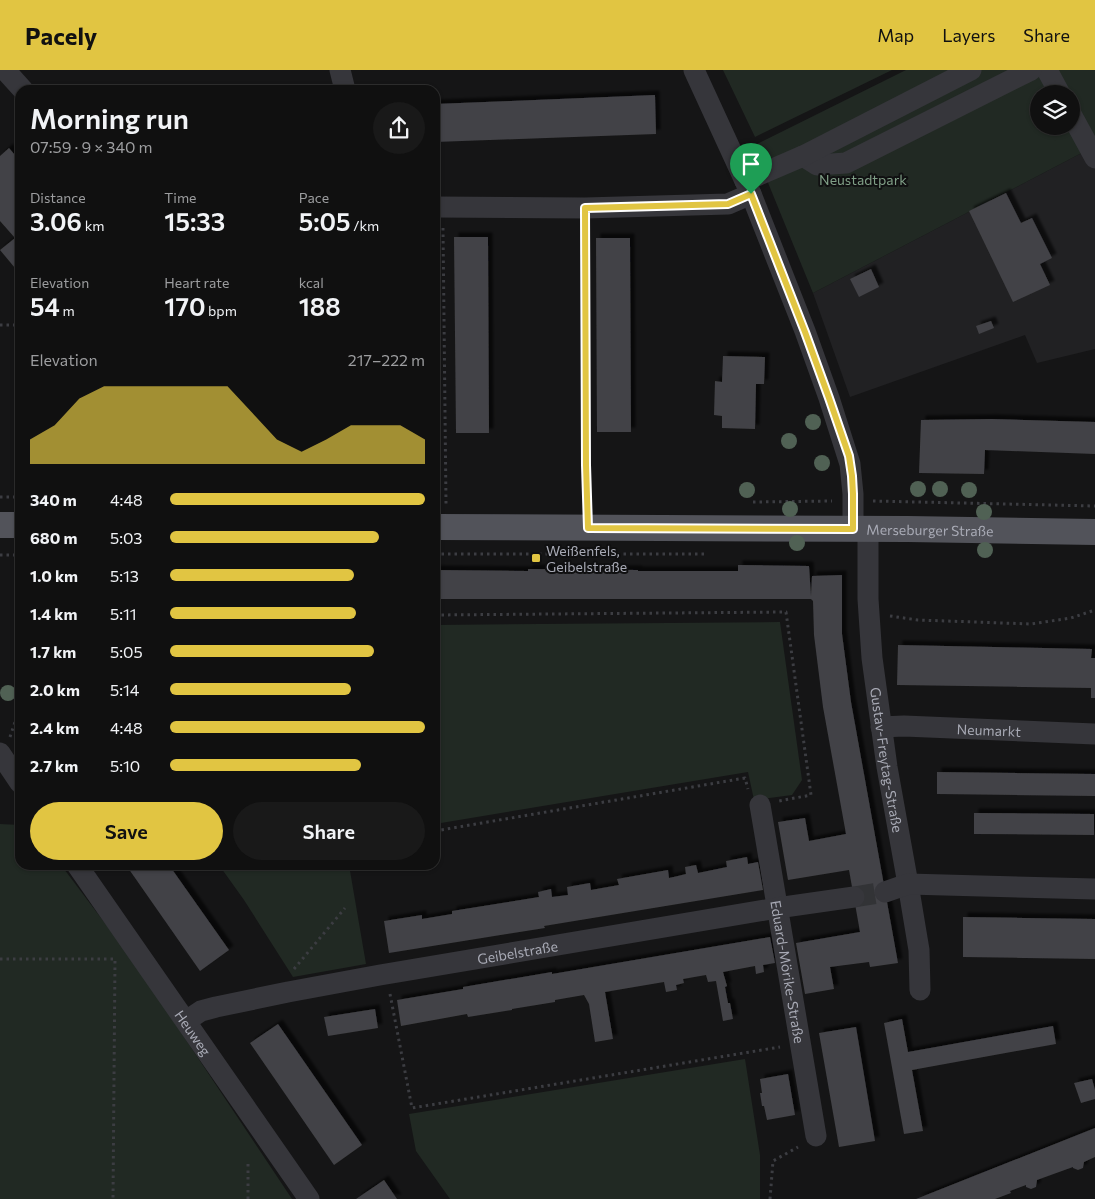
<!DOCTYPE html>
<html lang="en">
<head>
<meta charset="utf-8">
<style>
  :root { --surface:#101010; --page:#191919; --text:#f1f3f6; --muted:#9c9d9f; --line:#303030; --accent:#e1c542 }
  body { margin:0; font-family:Commissioner,sans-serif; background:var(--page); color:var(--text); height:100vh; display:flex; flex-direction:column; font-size:19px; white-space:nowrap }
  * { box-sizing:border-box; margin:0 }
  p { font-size:16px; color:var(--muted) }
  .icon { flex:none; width:28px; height:28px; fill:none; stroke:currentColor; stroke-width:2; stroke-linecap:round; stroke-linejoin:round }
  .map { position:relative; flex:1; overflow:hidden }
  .panel { position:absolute; left:15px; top:15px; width:425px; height:785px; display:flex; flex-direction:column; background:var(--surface); border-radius:15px; box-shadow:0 1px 4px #0004,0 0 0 1px var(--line) }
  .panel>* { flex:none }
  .tools { position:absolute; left:1030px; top:15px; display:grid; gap:10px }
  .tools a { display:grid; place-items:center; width:50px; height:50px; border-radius:50%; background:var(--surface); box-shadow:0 1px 4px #0004,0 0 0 1px var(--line); font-size:25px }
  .pin { position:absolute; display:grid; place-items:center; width:42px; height:42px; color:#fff; margin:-51px -21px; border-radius:50% 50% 50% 0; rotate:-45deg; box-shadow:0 0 5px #0007 }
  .pin .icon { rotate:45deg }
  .round { display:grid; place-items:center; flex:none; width:52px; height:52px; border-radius:26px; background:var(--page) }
  .overview { display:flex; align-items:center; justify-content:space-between; height:85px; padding:0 15px }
  h1 { font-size:28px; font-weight:600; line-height:38px }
  .stats { display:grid; grid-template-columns:repeat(3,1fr); gap:8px; height:85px; padding:5px 15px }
  .stats div { display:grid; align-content:center }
  .stats b { font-size:25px; font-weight:600 }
  .stats small { font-size:14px; font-weight:400 }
  .stats p { font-size:14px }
  .chart { height:140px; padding:10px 15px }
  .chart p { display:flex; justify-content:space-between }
  .chart svg { width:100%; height:90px; margin-top:5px; fill:var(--accent); opacity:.7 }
  .action { display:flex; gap:10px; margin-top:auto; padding:10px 15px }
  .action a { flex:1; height:58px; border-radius:30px; background:var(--accent); color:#111; font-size:20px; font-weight:600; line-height:58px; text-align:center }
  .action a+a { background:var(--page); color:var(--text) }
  ul { padding:0 15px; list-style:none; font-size:16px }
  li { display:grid; grid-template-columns:80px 60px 1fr; align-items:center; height:38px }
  li i { height:12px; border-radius:6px; background:var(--accent) }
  header { display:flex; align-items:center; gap:30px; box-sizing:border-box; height:70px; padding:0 25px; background:var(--accent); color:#111 }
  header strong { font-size:24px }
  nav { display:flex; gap:28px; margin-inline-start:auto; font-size:18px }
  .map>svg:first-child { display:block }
  .built { fill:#212123 }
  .green { fill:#212923; fill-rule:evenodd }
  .building { fill:#424246; filter:url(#shadow) }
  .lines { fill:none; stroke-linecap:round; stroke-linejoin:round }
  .minor-tunnel { stroke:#323336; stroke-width:21; stroke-dasharray:21 11; stroke-linecap:butt }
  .path { stroke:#3c3d42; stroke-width:3; stroke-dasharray:2.5 4; stroke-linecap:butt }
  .minor { stroke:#36363b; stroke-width:21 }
  .major { stroke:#52535a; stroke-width:26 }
  .tree { fill:#506154 }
  .route-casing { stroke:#fff; stroke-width:10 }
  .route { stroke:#e1c542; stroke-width:6 }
  .poi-dot { fill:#e1c542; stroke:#101011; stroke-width:2 }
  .labels { text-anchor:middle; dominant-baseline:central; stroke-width:4; stroke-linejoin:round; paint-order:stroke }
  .park-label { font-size:14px; fill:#809f87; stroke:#101011 }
  .street-label { font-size:14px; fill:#a8aab5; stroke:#101011 }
  .poi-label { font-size:14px; fill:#a8aab5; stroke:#101011; text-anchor:start }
</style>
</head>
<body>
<header>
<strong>Pacely</strong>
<nav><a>Map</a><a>Layers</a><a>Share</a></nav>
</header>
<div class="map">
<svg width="1095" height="1129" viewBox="0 0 1095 1129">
  <defs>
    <filter id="shadow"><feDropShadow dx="4.5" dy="-4.5" stdDeviation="1" flood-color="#0009"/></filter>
  </defs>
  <rect width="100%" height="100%" fill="#151516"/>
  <path class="built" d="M1095,76V279L1037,293L1025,265L850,327L813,223Z"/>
  <path class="green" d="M723,0H892L755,67Z
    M906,0H1095V76L813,223L753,76ZM1039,24H1071V56H1039Z
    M780,552L802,710L792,725L754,730L748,702L435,754V555Z
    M0,754L20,755V795H61L132,889L292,1129H0Z
    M219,795H349L366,894L293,907L244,830Z
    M745,989L760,1085V1129H450L416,1081L409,1044Z"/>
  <path class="building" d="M655,25L656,64L435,72V34Z
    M9,78L20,91V204L0,180L15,168L0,151V86Z
    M1006,123L1021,153L1032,148L1052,188L1040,194L1050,215L1013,232L969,141Z
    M454,167H488L489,363H456Z
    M596,168H630L631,362H597Z
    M871,199L879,217L859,227L850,209Z
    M991,251L994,258L979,264L976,256Z
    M723,286L765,287L764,314H756L755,359L722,358V346L714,345L715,311L722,312Z
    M992,349L1095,352V384L985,380L984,404L919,403L921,350Z
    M738,495L809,496L811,526L812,506L842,505V564L851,632L898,893L870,897L869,892L830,897L834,919L805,924L796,873L860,862L849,800L788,810L778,752L805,748L809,771L846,764L823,637L814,565L813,531L811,529H435V500L528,501V499L638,500V501H738Z
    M898,575L1092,579L1091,588H1095V628H1091V618L897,615Z
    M937,702L1095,704V726L937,724Z
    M974,743L1094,744V765L974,764Z
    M747,787L748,794L758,792L763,820L544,856L545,858L389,883L384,851L422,845V849L452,844V841L539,827L538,822L551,819L552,827L568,825L567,817L590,813L591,820L619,815L617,809L668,800L669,808L678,806L686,804L685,797L696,795L698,803L727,797L726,791Z
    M126,795H169L229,880L200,901Z
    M963,847L1095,849V889L963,887Z
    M770,867L775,893L763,895L764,902L756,904L755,896L723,902L727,916L725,917L728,933H730L733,949L723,951L716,911L708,912L706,905L683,909L684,913L676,915L677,920L666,922L664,912L605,922L613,969L595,972L589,934L584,925L555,930V932L512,939V940L468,947L467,944L401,956L397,930L463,919V917L552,902V904Z
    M375,939L378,958L328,966L324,947Z
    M902,949L908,982L1053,956L1056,974L912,1000L923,1061L904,1064L884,953Z
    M278,954L362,1075L334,1095L250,973Z
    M856,957L875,1071L839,1077L819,963Z
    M788,1004L795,1045L767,1050L764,1036H762L760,1023H762L760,1009Z
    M1092,1009L1095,1020V1029L1081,1033L1074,1013Z
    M1095,1058V1087L1084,1092L1083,1098L1078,1100L1073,1098V1097L1037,1110L1036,1117L1031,1119L1026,1117V1115L1010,1121L1011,1123L995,1129H916Z
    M384,1110L397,1129H356Z"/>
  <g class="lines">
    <path class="minor-tunnel" d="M854,827L885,822"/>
    <path class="path" d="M443,158L446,434
      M585,159L587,435
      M0,255H20
      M0,427H20
      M873,431L1095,436
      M753,432L832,431
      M435,484H704
      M0,485H20
      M435,545L786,542L811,725L779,731
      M890,546L918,550L1031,554L1071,548L1095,540
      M10,667L17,646L16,493
      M435,761L745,708L748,719
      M0,889H115L113,1129
      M294,899L345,838
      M390,924L412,1038L780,977
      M248,1094V1129
      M770,1129L773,1091L798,1077"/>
    <g class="minor">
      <path d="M5,0L23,20"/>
      <path d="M340,0L345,20"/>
      <path d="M694,0L751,124L805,261L829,328L850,394L853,424V459"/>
      <path d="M1047,0L1060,24"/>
      <path d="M1071,44L1095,88"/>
      <path d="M803,86L817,95L846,93L1031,0"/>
      <path d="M745,111L803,86L971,0"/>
      <path d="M435,137L585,138L728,134L751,124"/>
      <path id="s1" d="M868,459V529L872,588L887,697L908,814L919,880L920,920"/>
      <path id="s2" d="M881,657L904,656L1095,664"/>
      <path d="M0,683L20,713"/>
      <path id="s3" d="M760,735L816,1066"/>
      <path id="s4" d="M77,795L309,1129"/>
      <path d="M885,822L908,814L1095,819"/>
      <path id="s5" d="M186,951L201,941L216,937L288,922L380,905L777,838L854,827"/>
    </g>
    <g class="major">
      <path d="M0,455H20"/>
      <path id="s6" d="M435,457L908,459L1095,462"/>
    </g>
  </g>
  <g class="tree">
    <circle cx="813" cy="352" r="8"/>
    <circle cx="789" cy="371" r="8"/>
    <circle cx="822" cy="393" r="8"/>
    <circle cx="918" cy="419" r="8"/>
    <circle cx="940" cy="419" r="8"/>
    <circle cx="747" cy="420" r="8"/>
    <circle cx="969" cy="420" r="8"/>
    <circle cx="790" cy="439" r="8"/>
    <circle cx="984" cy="442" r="8"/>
    <circle cx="797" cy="473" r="8"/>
    <circle cx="985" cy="480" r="8"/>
    <circle cx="8" cy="623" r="8"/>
  </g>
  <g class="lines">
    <defs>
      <path id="route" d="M751,124L805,262L829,328L849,386L852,406L853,424V459L588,458L586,395L585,138L728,134Z"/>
    </defs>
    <use href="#route" class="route-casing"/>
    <use href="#route" class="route"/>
  </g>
  <rect class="poi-dot" x="531" y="483" width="10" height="10" rx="2.5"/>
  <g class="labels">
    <g class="park-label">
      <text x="863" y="109">Neustadtpark</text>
    </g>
    <g class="street-label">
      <text stroke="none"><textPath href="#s6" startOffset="495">Merseburger Straße</textPath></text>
      <text stroke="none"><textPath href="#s2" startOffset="108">Neumarkt</textPath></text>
      <text stroke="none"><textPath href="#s1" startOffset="232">Gustav-Freytag-Straße</textPath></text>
      <text stroke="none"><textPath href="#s5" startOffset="340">Geibelstraße</textPath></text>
      <text stroke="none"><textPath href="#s3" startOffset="169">Eduard-Mörike-Straße</textPath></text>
      <text stroke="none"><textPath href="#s4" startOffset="204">Heuweg</textPath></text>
    </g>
    <g class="poi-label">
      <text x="546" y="480">Weißenfels,<tspan x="546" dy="16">Geibelstraße</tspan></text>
    </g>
  </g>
</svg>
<div class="tools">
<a><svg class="icon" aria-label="layers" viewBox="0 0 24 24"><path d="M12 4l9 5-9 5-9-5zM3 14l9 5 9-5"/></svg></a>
</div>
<div class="pin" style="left:751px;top:124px;background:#1e9e55"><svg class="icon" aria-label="arrive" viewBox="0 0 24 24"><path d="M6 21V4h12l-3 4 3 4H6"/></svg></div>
<section class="panel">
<div class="overview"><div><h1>Morning run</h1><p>07:59 · 9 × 340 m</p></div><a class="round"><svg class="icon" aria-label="share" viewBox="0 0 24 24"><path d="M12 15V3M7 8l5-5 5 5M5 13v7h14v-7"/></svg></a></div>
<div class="stats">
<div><p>Distance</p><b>3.06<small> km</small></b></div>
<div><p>Time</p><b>15:33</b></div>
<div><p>Pace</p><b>5:05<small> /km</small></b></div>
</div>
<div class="stats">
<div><p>Elevation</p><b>54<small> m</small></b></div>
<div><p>Heart rate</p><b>170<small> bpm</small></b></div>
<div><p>kcal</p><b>188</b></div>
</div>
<div class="chart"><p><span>Elevation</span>217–222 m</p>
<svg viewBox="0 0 160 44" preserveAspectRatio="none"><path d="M0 44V32L10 25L20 12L30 6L40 6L50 6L60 6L70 6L80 6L90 19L100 32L110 38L120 32L130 25L140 25L150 25L160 32V44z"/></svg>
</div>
<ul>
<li><b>340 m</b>4:48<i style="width:100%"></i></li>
<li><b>680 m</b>5:03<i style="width:82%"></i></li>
<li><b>1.0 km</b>5:13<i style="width:72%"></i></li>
<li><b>1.4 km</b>5:11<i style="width:73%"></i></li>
<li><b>1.7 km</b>5:05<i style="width:80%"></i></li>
<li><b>2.0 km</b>5:14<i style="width:71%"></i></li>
<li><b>2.4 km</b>4:48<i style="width:100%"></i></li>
<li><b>2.7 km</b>5:10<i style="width:75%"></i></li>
</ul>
<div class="action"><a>Save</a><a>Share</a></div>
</section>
</div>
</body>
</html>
